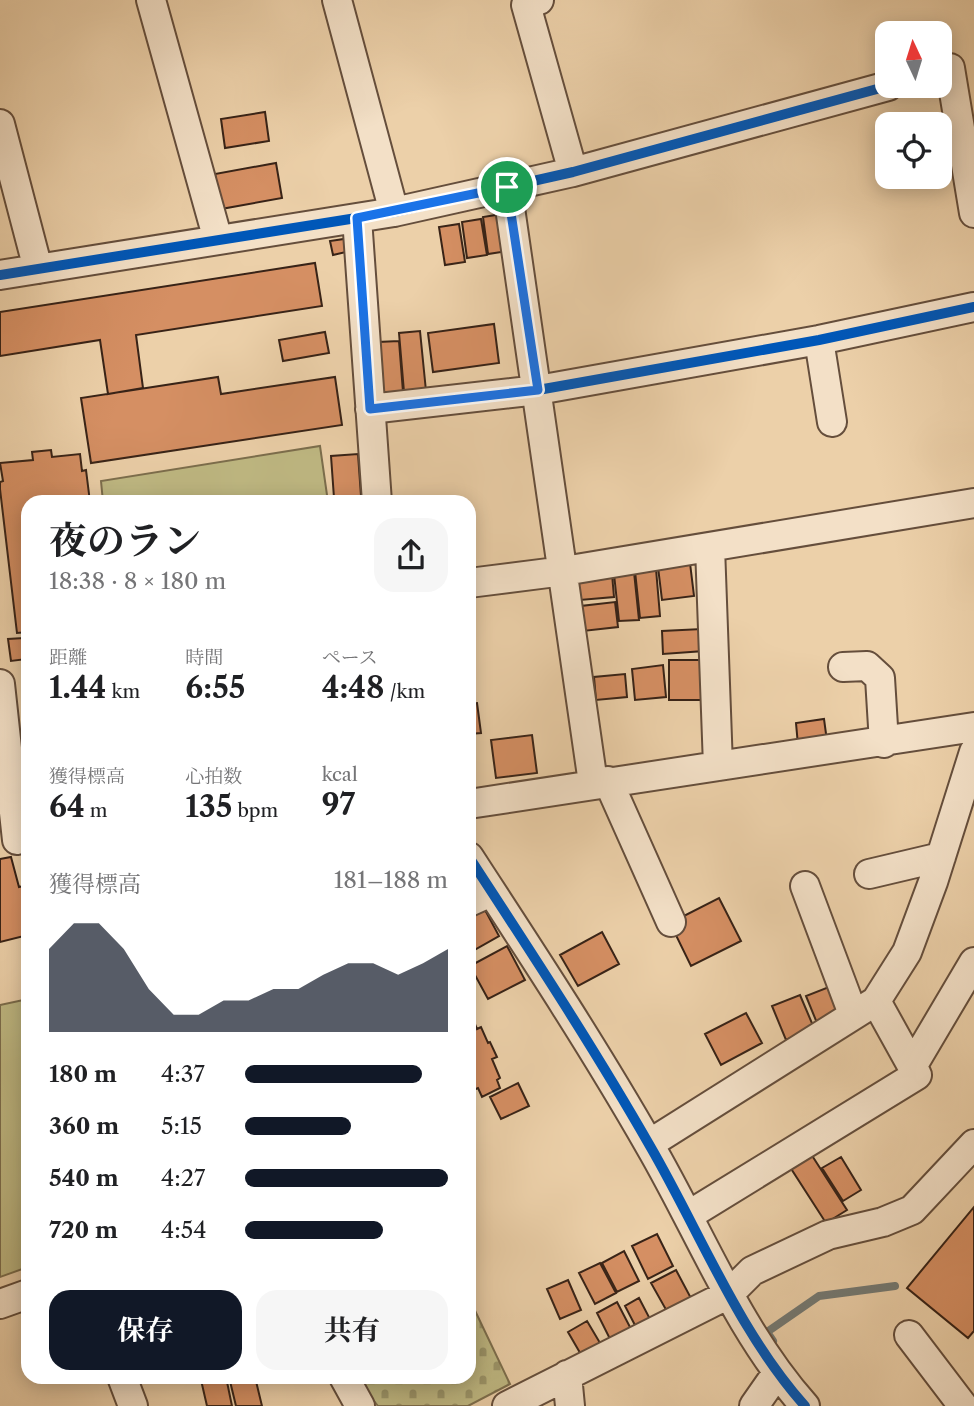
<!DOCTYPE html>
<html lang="ja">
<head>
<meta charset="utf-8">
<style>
  :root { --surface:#fff; --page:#f6f6f6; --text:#202124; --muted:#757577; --accent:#111827 }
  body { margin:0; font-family:"Libre Caslon Text","Noto Serif JP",serif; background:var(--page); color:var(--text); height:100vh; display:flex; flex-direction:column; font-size:26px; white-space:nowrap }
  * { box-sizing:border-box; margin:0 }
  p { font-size:23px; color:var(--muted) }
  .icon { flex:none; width:38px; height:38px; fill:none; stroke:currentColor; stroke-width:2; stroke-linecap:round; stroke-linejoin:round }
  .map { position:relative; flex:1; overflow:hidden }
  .details { position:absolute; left:21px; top:495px; width:455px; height:889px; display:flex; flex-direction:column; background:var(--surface); border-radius:21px; box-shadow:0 4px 18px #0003 }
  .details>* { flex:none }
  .needle { width:46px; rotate:356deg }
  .tools { position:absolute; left:875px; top:21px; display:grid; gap:14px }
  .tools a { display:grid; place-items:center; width:77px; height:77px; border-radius:14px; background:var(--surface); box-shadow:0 4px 18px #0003; font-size:35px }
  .pin { position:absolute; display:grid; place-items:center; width:60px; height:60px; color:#fff; margin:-30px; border:4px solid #fff; border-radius:50%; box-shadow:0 2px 7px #0007 }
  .round { display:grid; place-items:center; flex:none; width:74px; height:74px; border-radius:21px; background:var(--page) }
  .head { display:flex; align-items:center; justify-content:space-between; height:119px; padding:0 28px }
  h1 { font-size:38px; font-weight:700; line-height:52px }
  .figures { display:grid; grid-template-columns:repeat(3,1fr); gap:10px; height:119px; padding:7px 28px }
  .figures div { display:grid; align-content:center }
  .figures b { font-size:30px; font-weight:700 }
  .figures small { font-size:19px; font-weight:400 }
  .figures p { font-size:19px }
  .chart { height:196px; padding:14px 28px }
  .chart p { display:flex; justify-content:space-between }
  .chart svg { width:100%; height:126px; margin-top:7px; fill:var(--accent); opacity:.7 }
  .button { display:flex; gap:14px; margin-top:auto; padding:14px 28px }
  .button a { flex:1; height:80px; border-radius:21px; background:var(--accent); color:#fff; font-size:28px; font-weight:700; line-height:80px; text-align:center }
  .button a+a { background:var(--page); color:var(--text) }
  ul { padding:0 28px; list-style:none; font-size:23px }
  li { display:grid; grid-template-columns:112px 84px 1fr; align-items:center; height:52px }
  li i { height:18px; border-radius:9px; background:var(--accent) }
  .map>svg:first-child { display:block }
  .cemetery { fill:url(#cemetery-stones); stroke:#7c6e4d; stroke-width:2 }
  .green { fill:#bfb983; stroke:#7c6e4d; stroke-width:2 }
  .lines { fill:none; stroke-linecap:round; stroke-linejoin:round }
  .stream { stroke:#747a74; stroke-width:8 }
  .building { fill:#d58f63; stroke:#382317; stroke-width:2 }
  .minor-casing { stroke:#654e3c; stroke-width:32 }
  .minor { stroke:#f3e0c7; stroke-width:28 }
  .cycleway-casing { stroke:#f3e0c7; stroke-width:15 }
  .cycleway { stroke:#0057b8; stroke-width:10 }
  .route-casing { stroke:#fff; stroke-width:14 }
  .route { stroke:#1a73e8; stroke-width:9 }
</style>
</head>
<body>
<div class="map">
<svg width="974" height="1406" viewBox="0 0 974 1406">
  <defs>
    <pattern id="cemetery-stones" width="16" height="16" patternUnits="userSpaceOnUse" patternTransform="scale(1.75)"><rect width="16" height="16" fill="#bfb983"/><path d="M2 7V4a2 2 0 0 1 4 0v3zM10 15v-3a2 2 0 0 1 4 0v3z" fill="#9c966a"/></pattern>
  </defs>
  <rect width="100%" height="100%" fill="#ecd0a9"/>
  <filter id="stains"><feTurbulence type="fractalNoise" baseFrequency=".00286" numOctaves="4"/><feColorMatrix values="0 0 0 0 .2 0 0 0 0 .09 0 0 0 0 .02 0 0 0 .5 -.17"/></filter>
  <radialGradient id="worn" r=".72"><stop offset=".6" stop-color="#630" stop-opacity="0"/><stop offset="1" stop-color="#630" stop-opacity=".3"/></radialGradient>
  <path class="cemetery" d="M469,1298L510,1384L468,1406H378L355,1377H469Z"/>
  <path class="green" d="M320,446L328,502H103L101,481Z
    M28,999V1267L0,1277V1005Z"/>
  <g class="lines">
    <path class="stream" d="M773,1341L767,1332L819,1296L895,1286"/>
  </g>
  <path class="building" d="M265,112L269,141L225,148L221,119Z
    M276,163L282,198L221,209L215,174Z
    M502,214L508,251L488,254L483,217Z
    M481,219L487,255L467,258L462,222Z
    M459,224L465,262L445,265L439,227Z
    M344,239L346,252L333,255L330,241Z
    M315,263L322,306L136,335L143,388L108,394L100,340L0,356V312Z
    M494,324L499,363L433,372L428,333Z
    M420,331L426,391L404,392L399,333Z
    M325,332L329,353L283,361L279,340Z
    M399,341L403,392L382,393L378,342Z
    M218,377L221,394L335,377L342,425L91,463L81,398Z
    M51,450L52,457L80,454L82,471L86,470L90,502H28V632L17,633L0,489V482L3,481L0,463L33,460L32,452Z
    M358,454L361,496L334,498L331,456Z
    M690,563L694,596L662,600L658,567Z
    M656,569L660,616L640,618L635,571Z
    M634,572L639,620L619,621L614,574Z
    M612,574L614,597L580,600L578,578Z
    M615,602L618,627L583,631L581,606Z
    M702,629L704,651L663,654L662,631Z
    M24,638L27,659L11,661L8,639Z
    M669,660H706L705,700H669Z
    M663,665L666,697L635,700L632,669Z
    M625,674L627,697L596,700L594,677Z
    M477,703L481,733L469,734V704Z
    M824,719L827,741L798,745L796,723Z
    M532,735L537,773L496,778L491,740Z
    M11,857L19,887L28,885V935L0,942V859Z
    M719,898L741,941L691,966L670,923Z
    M484,908L499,936L469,953V917Z
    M602,932L619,964L578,986L560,955Z
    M507,946L525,980L488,999L470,966Z
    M834,985L844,1012L817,1023L806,996Z
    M800,995L814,1028L786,1040L772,1006Z
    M746,1013L762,1043L721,1065L705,1034Z
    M475,1024L477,1029L481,1027L488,1043L490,1042L497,1057L492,1059L500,1078L497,1080L500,1088L482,1097L478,1088L469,1092V1026Z
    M518,1083L529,1106L501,1119L490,1097Z
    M811,1154L847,1210L826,1223L790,1167Z
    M841,1157L861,1190L843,1201L822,1168Z
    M974,1207V1331L968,1338L907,1288Z
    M657,1234L673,1266L648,1279L632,1246Z
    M624,1251L639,1281L617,1292L602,1263Z
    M600,1263L616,1293L595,1304L579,1273Z
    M676,1270L693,1302L669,1315L651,1283Z
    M568,1280L581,1310L560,1319L547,1289Z
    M639,1298L651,1321L637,1329L625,1306Z
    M617,1302L631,1329L610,1339L597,1313Z
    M587,1321L603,1348L583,1358L568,1332Z
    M215,1377H226L232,1406H207L201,1380Z
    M229,1377H255L262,1406H236Z"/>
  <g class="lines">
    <defs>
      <path id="minor" d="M151,0L218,240
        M337,0L394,212
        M539,0L526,5L573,172
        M950,68L974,213
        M0,124L38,269
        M507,187L593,783
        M357,218L377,502
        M0,275L394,212L573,172L888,86
        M819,340L832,422
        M370,409L538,390L819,340L974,307
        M710,547L718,766
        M469,583L564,571L974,503
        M843,667L867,666L880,678L884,743
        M0,684L17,840
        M608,781L671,922
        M469,804L974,727
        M469,857C531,952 594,1048 650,1146C700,1232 738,1331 805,1406
        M869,874L941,857
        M805,886L853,1014
        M469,902L491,892
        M913,1065L974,962
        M649,1144L876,1001L907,952L933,882L974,752
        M689,1215L917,1075L876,1001
        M0,1304L28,1294
        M909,1335L963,1406
        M567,1375L570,1406
        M122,1377L133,1406
        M344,1377L360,1406
        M507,1406L729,1294L752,1271L828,1235L883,1222L912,1210L974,1144
        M754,1406L777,1373"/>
    </defs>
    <use href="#minor" class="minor-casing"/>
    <use href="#minor" class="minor"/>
    <defs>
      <path id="cycleway" d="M0,275L394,212L573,172L888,86
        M370,409L538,390L819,340L974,307
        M469,857C531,952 594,1048 650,1146C700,1232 738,1331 805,1406"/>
    </defs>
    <use href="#cycleway" class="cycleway-casing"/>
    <use href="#cycleway" class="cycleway"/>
  </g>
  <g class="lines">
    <defs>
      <path id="route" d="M507,187L538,390L370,409L357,218Z"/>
    </defs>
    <use href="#route" class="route-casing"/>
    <use href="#route" class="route"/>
  </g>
  <rect width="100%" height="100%" filter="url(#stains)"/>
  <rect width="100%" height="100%" fill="url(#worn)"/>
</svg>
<div class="tools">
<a><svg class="needle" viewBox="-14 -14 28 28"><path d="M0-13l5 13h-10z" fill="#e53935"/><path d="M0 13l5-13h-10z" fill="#757577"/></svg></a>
<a><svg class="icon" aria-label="locate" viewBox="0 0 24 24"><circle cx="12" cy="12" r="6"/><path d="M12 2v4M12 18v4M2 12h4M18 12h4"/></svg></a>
</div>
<div class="pin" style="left:507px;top:187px;background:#1e9e55"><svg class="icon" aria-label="arrive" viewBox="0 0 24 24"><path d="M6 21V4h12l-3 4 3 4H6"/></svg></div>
<section class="details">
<div class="head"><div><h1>夜のラン</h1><p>18:38 · 8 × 180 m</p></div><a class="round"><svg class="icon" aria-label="share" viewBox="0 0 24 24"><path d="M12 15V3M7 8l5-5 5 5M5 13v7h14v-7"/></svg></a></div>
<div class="figures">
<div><p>距離</p><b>1.44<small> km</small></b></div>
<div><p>時間</p><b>6:55</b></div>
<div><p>ペース</p><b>4:48<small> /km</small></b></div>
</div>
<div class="figures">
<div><p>獲得標高</p><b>64<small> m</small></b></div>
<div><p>心拍数</p><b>135<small> bpm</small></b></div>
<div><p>kcal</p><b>97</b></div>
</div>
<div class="chart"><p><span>獲得標高</span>181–188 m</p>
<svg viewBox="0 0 160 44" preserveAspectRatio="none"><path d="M0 44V15L10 6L20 6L30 15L40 29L50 38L60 38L70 33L80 33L90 29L100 29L110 24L120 20L130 20L140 24L150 20L160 15V44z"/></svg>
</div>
<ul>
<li><b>180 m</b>4:37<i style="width:87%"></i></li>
<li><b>360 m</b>5:15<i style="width:52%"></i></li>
<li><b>540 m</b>4:27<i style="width:100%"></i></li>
<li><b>720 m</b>4:54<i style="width:68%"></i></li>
</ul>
<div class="button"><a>保存</a><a>共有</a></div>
</section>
</div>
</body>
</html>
